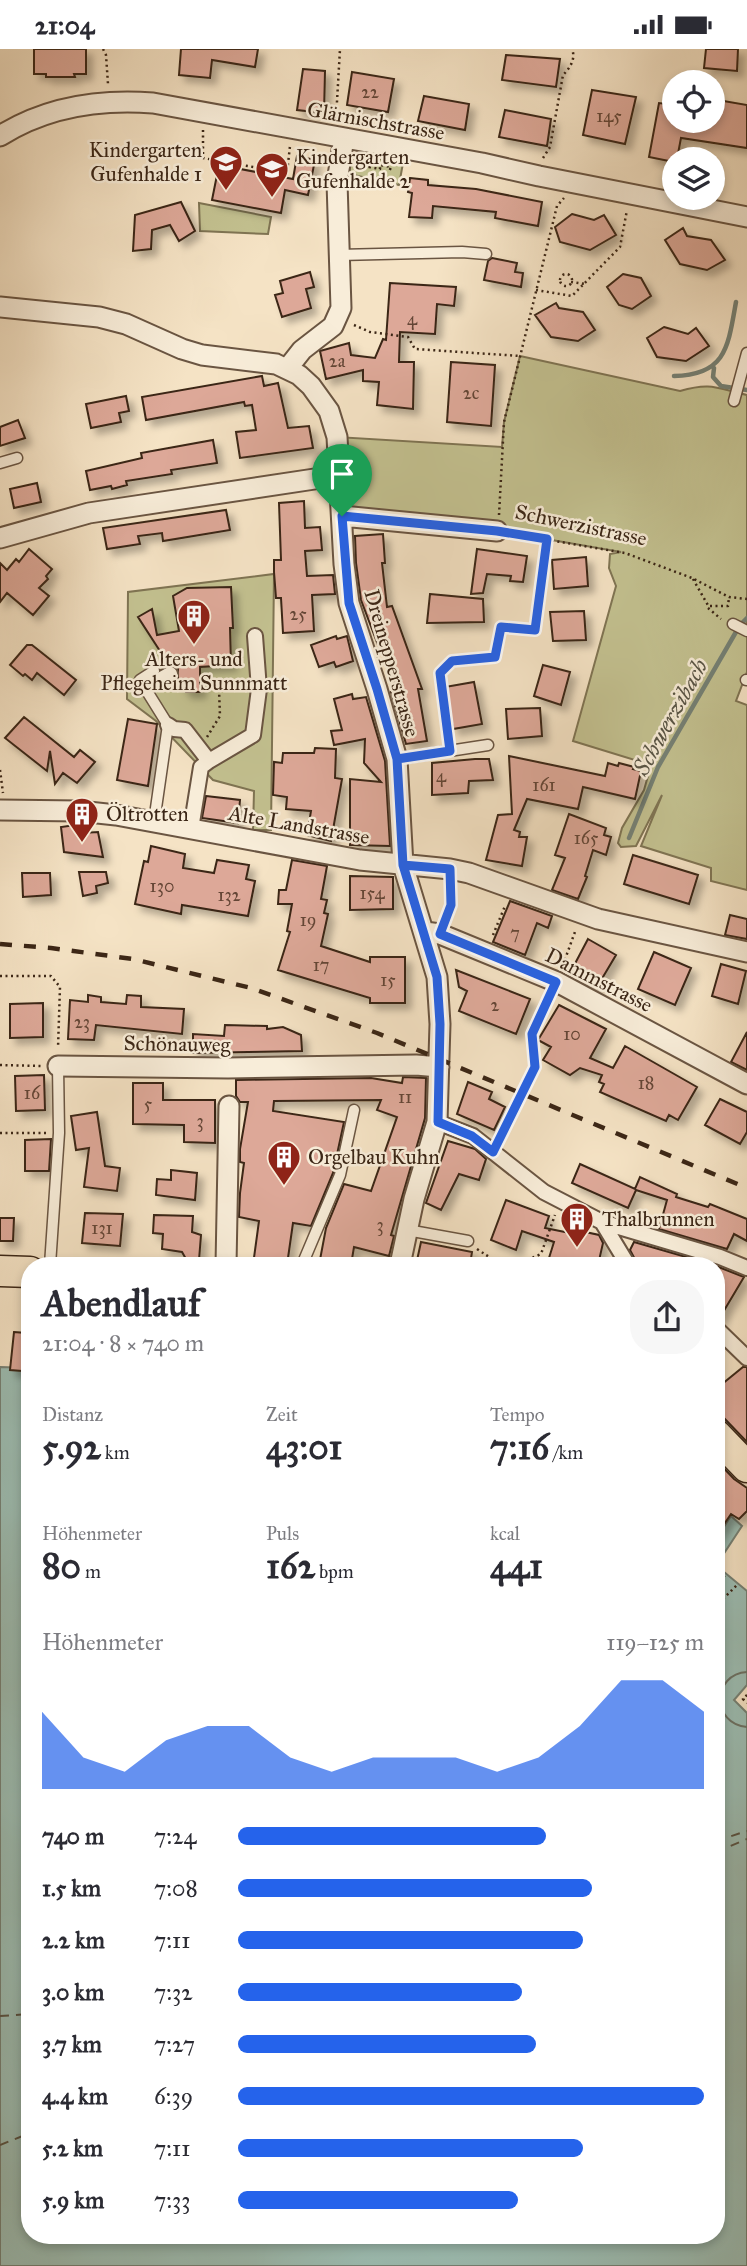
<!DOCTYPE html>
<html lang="de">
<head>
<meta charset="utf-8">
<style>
  :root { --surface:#fff; --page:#f7f7f7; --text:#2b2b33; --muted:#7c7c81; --accent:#2563eb }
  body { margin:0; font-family:"IM FELL Great Primer",serif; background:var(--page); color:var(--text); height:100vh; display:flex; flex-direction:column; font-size:26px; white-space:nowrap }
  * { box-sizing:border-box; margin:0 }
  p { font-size:23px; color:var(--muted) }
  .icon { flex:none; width:38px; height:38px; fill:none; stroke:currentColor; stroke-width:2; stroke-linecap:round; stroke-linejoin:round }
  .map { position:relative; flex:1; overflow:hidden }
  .panel { position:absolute; left:21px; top:1208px; width:704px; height:987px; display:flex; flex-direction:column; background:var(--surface); border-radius:28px; box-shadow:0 4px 10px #0003 }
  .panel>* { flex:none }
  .fabs { position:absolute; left:662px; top:21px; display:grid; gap:14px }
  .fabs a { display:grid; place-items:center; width:63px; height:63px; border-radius:50%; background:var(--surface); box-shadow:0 4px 10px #0003; font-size:35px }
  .pin { position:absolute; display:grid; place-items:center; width:60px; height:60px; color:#fff; margin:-72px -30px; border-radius:50% 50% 50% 0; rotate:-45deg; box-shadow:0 0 7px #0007 }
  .pin .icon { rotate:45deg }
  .round { display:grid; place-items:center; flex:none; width:74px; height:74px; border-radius:28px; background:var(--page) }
  .headline { display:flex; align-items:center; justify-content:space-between; height:119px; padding:0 21px }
  h1 { font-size:38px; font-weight:700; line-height:52px }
  .stats { display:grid; grid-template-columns:repeat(3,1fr); gap:10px; height:119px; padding:7px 21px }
  .stats div { display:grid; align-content:center }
  .stats b { font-size:35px; font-weight:700 }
  .stats small { font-size:19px; font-weight:400 }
  .stats p { font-size:19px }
  .chart { height:196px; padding:14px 21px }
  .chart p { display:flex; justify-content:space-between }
  .chart svg { width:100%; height:126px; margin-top:7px; fill:var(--accent); opacity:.7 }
  ul { padding:0 21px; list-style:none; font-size:23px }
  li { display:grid; grid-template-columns:112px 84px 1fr; align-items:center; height:52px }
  li i { height:18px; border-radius:9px; background:var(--accent) }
  .status { display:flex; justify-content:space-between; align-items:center; height:49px; padding:0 35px; background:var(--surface); direction:ltr }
  .status svg { height:19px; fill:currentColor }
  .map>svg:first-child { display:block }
  .green { fill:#c3c190; stroke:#7f7453; stroke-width:2 }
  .water { fill:#9cbeb4; stroke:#758175; stroke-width:2 }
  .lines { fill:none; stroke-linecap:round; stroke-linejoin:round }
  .shore { stroke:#6c7265; stroke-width:2 }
  .stream { stroke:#758175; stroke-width:4.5 }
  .ferry { stroke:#585445; stroke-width:2; stroke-dasharray:9 7; stroke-linecap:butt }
  .building { fill:#dda898; stroke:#3b2616; stroke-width:2; filter:url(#shadow) }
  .service-casing { stroke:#6a5542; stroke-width:13 }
  .pedestrian-casing { stroke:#6a5542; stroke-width:18 }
  .minor-casing { stroke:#6a5542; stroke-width:23 }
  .primary-casing { stroke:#3b2616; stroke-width:33 }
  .path { stroke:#3b2616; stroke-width:2.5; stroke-dasharray:2 3.5; stroke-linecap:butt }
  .service { stroke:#f8edd9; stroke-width:10 }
  .pedestrian { stroke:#f8edd9; stroke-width:14 }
  .minor { stroke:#f8edd9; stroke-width:19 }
  .primary { stroke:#f5e3c5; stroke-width:30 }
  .rail { stroke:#3b2616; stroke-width:4.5; stroke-dasharray:12 12; stroke-linecap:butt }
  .route-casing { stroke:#fff; stroke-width:14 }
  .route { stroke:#2563eb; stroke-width:9 }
  .labels { text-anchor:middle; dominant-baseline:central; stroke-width:5; stroke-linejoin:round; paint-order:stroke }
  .number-label { font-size:18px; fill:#644636 }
  .street-label { font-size:21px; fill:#3b2616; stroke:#f8edd9 }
  .poi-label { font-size:21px; fill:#3b2616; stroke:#f8edd9; text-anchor:start }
  .water-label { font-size:23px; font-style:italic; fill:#585445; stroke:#f8edd9 }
</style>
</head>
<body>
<div class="status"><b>21:04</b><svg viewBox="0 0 49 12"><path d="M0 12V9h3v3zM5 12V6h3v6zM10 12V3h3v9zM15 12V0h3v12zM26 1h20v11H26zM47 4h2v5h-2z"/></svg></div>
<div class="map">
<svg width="747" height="2217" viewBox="0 0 747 2217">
  <defs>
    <filter id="shadow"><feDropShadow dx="6" dy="6" stdDeviation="3.5" flood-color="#0004"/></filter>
  </defs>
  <rect width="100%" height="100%" fill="#f5e3c5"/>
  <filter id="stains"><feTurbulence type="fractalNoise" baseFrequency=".00286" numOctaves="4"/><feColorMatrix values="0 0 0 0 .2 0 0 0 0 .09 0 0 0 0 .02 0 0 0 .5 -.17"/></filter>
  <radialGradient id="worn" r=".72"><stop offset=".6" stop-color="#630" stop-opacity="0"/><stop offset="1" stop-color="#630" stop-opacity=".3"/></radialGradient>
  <path class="green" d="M359,107L403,114L399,136L349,125L351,113Z
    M199,154L271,168L268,185L200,182Z
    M520,307L680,342C711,333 716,339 747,346V623L736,652L747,656V841L711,832V819L641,797L662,746L636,797L621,798L618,794L622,779L644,741L651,716L573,692L616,537L609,519L610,505L621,503L517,485L342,467L337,388L502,398L504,373Z
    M274,525L271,781H253L254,742L213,731L156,672L127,650L128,543Z"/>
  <path class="water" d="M0,1318L30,1319V2186H716V1490L731,1467L742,1477L723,1506L718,1518L747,1542V1636L734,1651L747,1664V2217H0Z"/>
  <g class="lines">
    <path class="shore" d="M747,1623C712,1625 711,1675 747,1678"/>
    <path class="stream" d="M714,319L713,328L721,337L747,341
      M674,327C726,326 728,298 736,253
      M629,789L658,718L740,576L747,569"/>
    <path class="ferry" d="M716,1792L747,1782
      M716,1803L747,1790
      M0,1967L30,1965
      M0,2096L30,2084"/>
  </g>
  <path class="building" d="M34,0H86V25H74L75,28H46V25H34Z
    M181,0H258L255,18L212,11L210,29L179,26Z
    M706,0H738L737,22L704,19Z
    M506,6L560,10L556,38L502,31Z
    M303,20L325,22L324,64L297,61Z
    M352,23L394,30L388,63L347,56Z
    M592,41L636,48L625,95L583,86Z
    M424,47L469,55L465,81L418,72Z
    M712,50L747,56V99L681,89L677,110H674V113L649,108L659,54L674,56V72H712Z
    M505,61L551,70L547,97L499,88Z
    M297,107L315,111L308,146L285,141L281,164L212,151L219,116L293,130Z
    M410,129L428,131V136L476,140L542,153L538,177L495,169L496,163L433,157L432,169L409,168L412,144L408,143Z
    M181,153L195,182L179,192L170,176L152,181L151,200L133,202L135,166Z
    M572,165L594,171L604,166L616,186L590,201L560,193L555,178Z
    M683,179L687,187L711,191L725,211L707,221L680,215L665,191Z
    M492,209L517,214L515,223L523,224L521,238L484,231L488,212Z
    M310,223L314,238L306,240L311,259L282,268L275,246L283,244L280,232Z
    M623,225L641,229L651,247L632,260L619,256L607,238Z
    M390,234L456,238L454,257L437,255L435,285L400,283L399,313H414L413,360L377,356L379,333L363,332V321L326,330L320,302L349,294L351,306L375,309L383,290L386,291Z
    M556,254L559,259L583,263L595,281L578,292L551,288L535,266Z
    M664,278L688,285L696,279L709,297L686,312L657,308L647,289Z
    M451,313L495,316L491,377L447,373Z
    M262,327L264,337L278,334L288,379L309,377L313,399L240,409L236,383L256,381L252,356L245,357L244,353L146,371L142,348Z
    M126,347L129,362L119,364L121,373L91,379L86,355Z
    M18,371L25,389L0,397V378Z
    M213,391L217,414L171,421L172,425L126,432L127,436L112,440L111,437L90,441L86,422L142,409L141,404Z
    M37,434L41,453L14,459L10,440Z
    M304,452L305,479L320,478L322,501L305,502L307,527L333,526L335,545L312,546L314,582L283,584L281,549H276L274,523V511H281L279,454Z
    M226,461L230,481L163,492L162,484L138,487L140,495L107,500L103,479Z
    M383,485L385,514H382L387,558L392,557L422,640H418L427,692L406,695L391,643L396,642L388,592L378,596L361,551L356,514L355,487Z
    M29,500L52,520L46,527L48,530L39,539L49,547L33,566L7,544L0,553V514L7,521L16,510L19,513Z
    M477,500L527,507L523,533L510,532L511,527L487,525L483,544L471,545Z
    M586,508L588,537L554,540L552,511Z
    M231,538L233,579H230L231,616L200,618V643H186L178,630V620L169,616L138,568L152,560L157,586L179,582L173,547L187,539Z
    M430,545L483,550L484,573L427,574Z
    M584,562L586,591L553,592L550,563Z
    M336,587L337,590L347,587L353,612L336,618L334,613L319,618L311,596Z
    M27,596H32L76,631L64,646L37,624L32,631L25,625L23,627L10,616Z
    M543,616L570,623L561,656L534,647Z
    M474,633L482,675L453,680L445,638Z
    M352,645L353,650L366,648L385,712L390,797L350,796V730L381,733L364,714L365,690L334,696L331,682L342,681L334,650Z
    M540,659L542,687L508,690L506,660Z
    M24,668L74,708L80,701L95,713L77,734L63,724L55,735L50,702L47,722L5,689Z
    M128,670L157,675L148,737L117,731Z
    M315,699L336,700L335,729L342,730L331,792L307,786L311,762L286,760L287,748L273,746L274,713L282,714L283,704H314Z
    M509,707L605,727L608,714L618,717L619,714L634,718L633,720L641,722L635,750L583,738L578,760L527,750L514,781L520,783L519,788H527L522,817L486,811L498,766L512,765Z
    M475,710H489L493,731L469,732L468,744L432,746V714Z
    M206,747L240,751L238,774L202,769Z
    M569,765L606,779L604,786L611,788L606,806L593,801L585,827L587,828L578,850L552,841L565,809L555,806Z
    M83,775V784L98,783L103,808L64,803L61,778Z
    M151,797L185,805L183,819L214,824L217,811L249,816L246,830L255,832L248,867L182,856L181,865L135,855L144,812L148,813Z
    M633,806L698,826L689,855L624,835Z
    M292,811L327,817L321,850L327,851L324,864L328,865L321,897L370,913V908H405V954H370V949L278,921L290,883L287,882L292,855H278L279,841H286Z
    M79,823H106L108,834L96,837L97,844L83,847Z
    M22,824H50L51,846L23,848Z
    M350,827L393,828V860L350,861Z
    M510,852L552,867L548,879L537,874L525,906L493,893Z
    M730,866L747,870V890L725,886Z
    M588,890L616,906L597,938L570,924Z
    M654,903L691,919L675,956L638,940Z
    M721,915L746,922L738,955L712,947Z
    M456,921L530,950L516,985L459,962L467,942L459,938Z
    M88,946L101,948V953L126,955L127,946L141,947V958L184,960L182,985L96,976L94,991L68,990L70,951L88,953Z
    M43,954V988L10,989V955Z
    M559,956L606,980L590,1009L613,1019L625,997L697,1038L678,1071L669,1066L666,1072L600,1043L604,1035L599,1033L602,1026L580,1019L570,1026L543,1011L551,998L538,991Z
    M225,976L267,977V980L283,978L301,986L302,1002L193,1004V985L224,987Z
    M747,983V1021L731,1013Z
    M44,1026L45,1061L16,1062L15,1027Z
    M403,1028L426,1029L425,1069L391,1186L394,1187L389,1207L354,1198L351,1216H319L326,1179L344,1135L371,1142L397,1068L377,1061L381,1051L274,1052L273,1062L344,1073L333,1124L311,1177L293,1174L287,1216H253L259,1172L239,1168L240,1144L244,1114L240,1113V1100L248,1053H240L236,1047V1031L371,1029L402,1034Z
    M468,1033L492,1043L489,1050L505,1058L494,1081L457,1065Z
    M133,1034H163V1051H215V1094L184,1093V1076L133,1075Z
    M720,1050L747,1063V1083L740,1095L705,1076Z
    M97,1063L105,1117L120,1119L117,1142L84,1138L89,1099L76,1101L71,1067Z
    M51,1090L49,1122H25V1091Z
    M448,1092L475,1100L486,1110L479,1131L459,1125L441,1161L426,1154Z
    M580,1115L635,1140L640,1128L677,1145L676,1148L708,1158L710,1155L747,1170V1192L734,1185L727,1200L659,1180L667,1151L636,1141L628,1159L572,1134Z
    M171,1121L197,1124L195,1151L156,1146L157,1130L171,1131Z
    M506,1151L549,1167L545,1179L575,1185L576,1181L599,1186L603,1194L598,1216H578L549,1209L554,1193L522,1182L516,1201L491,1191Z
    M85,1164L123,1165L120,1197L82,1194Z
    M154,1166L193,1167L192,1183L201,1186L199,1211L186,1210L182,1203L162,1200L163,1185L153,1184Z
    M0,1169H14L13,1192H0Z
    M421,1193L472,1203L470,1216H416Z
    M634,1193L714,1216H638L630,1201Z
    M716,1217L744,1228L719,1270H716Z
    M14,1283L26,1284L22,1322L10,1321Z
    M743,1318H747V1393L724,1369H721L716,1364V1340Z
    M716,1411L734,1430L747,1439V1462L739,1470L731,1465L716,1487Z"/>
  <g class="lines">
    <defs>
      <path id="service" d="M339,206L462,203L486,205
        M734,352L747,304
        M0,414L17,409
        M733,575L747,582
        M154,622L140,631L168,676L154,773
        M746,631H747
        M397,710L488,696
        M407,1181L468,1192
        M50,1216L59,1084L58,1017
        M302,1216L340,1126L354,1061"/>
      <path id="pedestrian" d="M145,639L170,625
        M168,676L174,680L185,681L209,712L201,718L191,780
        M209,712L253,686L259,640L255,587
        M437,1073L473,1087L544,1143L602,1173L628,1216
        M602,1173L720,1208L747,1219
        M716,1279L747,1309"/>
      <path id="minor" d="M0,87C46,58 100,50 153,54L482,114L539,127L747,168
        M0,258L99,268L126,275L182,300L202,306L276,315L299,326L311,337L329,362L337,388L344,515L349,554L377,640L397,710L403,816L437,928L440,975L437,1073L414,1150L400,1216
        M287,320L302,301L333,277L341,259L337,133L344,89
        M342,467L497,482
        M0,489L89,464L341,426
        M0,761L79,762L116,766L360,811L450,820L469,824L598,870L747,903
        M425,883L440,885L557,933L747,1035
        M58,1017L228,1019L416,1016L439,1018
        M226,1216L229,1057"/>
      <path id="primary" d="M0,1222L30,1223
        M716,1386L747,1418"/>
    </defs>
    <use href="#service" class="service-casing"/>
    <use href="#pedestrian" class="pedestrian-casing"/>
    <use href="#minor" class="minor-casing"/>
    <use href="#primary" class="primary-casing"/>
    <path class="path" d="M103,0L106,6L108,35
      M336,70L340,0
      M203,81V109L287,124L290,97
      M543,109L550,98L563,26C570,19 576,10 572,0
      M358,115L369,118L370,111
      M369,118L380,120V116L391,118L389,123
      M560 231a6 6 0 1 1 12 0a6 6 0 1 1-12 0Z
      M571,233L585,235
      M536,241L572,247L620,198L627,161
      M354,276L370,283L408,288L415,300L520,307
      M499,466L504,373L557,157L564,149
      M514,485L625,504L692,529L729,548L747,550
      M693,530L709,558
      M710,557H728L729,548
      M708,559L721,570
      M207,688L220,667L219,641
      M448,690L440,624L452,612L495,608L501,578L535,581L547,490
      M0,721L3,744
      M446,869L451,856V838
      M493,886L505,857
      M563,916L576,880
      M0,927H51L60,938L58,999
      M0,1016L41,1017
      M0,1084H46
      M500,1090L535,1018L532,985L549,948
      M477,1200C505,1219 510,1219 541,1205L555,1166
      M716,1536L726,1525
      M723,1550L738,1535
      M747,1646L743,1650L747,1654"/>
    <use href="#service" class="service"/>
    <use href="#pedestrian" class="pedestrian"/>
    <use href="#minor" class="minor"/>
    <use href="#primary" class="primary"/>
    <path class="rail" d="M0,895L51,899L133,910L251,939L377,984L747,1139"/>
  </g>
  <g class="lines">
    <defs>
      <path id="route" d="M342,467L349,554L377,640L397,710L403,816L437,928L440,975L438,1073L472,1087L493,1103L535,1018L532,985L556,933L440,885L451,856L450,820L403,816L397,710L450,702L440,624L452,612L495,608L501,578L535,581L547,490L497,482L342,467"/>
    </defs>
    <use href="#route" class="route-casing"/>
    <use href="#route" class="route"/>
  </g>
  <defs>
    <symbol id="school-pin" viewBox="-11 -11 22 30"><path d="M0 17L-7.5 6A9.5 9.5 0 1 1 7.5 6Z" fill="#8f2418" stroke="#f8edd9"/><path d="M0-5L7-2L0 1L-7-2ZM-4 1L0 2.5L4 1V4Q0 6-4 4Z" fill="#fff"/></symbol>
    <symbol id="building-pin" viewBox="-11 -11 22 30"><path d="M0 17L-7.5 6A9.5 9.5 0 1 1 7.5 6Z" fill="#8f2418" stroke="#f8edd9"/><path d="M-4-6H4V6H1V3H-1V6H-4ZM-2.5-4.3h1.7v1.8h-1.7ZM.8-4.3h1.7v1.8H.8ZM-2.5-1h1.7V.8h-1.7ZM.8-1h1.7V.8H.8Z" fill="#fff"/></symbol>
  </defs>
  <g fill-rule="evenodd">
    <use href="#school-pin" x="207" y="94" width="38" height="52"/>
    <use href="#school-pin" x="253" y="101" width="38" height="52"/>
    <use href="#building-pin" x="175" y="548" width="38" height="52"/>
    <use href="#building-pin" x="63" y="746" width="38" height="52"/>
    <use href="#building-pin" x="265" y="1089" width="38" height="52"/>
    <use href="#building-pin" x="558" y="1151" width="38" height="52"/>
  </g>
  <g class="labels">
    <g class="number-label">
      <text x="370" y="43">22</text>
      <text x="609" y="67">145</text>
      <text x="412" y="270">4</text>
      <text x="337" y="312">2a</text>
      <text x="471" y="344">2c</text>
      <text x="298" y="565">25</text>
      <text x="441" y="727">4</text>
      <text x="544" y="736">161</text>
      <text x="586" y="789">165</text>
      <text x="162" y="837">130</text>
      <text x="372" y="844">154</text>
      <text x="229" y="846">132</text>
      <text x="308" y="871">19</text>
      <text x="515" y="884">7</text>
      <text x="321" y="916">17</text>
      <text x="388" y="931">15</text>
      <text x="495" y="956">2</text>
      <text x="82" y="973">23</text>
      <text x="572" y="985">10</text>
      <text x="646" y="1034">18</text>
      <text x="32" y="1044">16</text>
      <text x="405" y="1048">11</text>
      <text x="148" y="1055">5</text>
      <text x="200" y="1072">3</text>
      <text x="380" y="1176">3</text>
      <text x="102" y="1179">131</text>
    </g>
    <g class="street-label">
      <text transform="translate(376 72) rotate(10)">Glärnischstrasse</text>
      <text transform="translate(581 476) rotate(12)">Schwerzistrasse</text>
      <text transform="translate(392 614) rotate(74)">Dreinepperstrasse</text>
      <text transform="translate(299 776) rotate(10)">Alte Landstrasse</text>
      <text transform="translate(599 931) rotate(27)">Dammstrasse</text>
      <text transform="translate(177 995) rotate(1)">Schönauweg</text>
    </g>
    <g class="poi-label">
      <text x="202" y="101" text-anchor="end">Kindergarten<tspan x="202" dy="24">Gufenhalde 1</tspan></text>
      <text x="296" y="108">Kindergarten<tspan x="296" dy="24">Gufenhalde 2</tspan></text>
      <text x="194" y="610" text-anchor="middle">Alters- und<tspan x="194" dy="24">Pflegeheim Sunnmatt</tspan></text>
      <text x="106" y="765">Öltrotten</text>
      <text x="308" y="1108">Orgelbau Kuhn</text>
      <text x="602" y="1170">Thalbrunnen</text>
    </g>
    <g class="water-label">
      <text transform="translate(670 668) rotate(-61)">Schwerzibach</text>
    </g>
  </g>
  <rect width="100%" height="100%" filter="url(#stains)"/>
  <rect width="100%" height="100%" fill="url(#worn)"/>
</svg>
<div class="fabs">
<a><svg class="icon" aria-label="locate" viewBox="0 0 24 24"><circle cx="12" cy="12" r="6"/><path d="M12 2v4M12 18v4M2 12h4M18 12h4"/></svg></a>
<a><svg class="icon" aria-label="layers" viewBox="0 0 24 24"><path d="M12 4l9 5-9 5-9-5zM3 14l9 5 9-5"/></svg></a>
</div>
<div class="pin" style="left:342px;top:467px;background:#1e9e55"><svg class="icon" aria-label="arrive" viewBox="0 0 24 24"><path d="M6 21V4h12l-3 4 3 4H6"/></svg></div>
<section class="panel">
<div class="headline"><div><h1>Abendlauf</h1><p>21:04 · 8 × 740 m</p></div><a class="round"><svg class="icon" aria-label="share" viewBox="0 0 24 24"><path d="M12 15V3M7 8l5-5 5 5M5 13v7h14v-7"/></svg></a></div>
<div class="stats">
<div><p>Distanz</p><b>5.92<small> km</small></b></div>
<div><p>Zeit</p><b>43:01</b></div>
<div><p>Tempo</p><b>7:16<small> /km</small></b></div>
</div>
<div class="stats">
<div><p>Höhenmeter</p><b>80<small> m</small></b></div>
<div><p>Puls</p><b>162<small> bpm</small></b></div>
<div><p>kcal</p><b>441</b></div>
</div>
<div class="chart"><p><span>Höhenmeter</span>119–125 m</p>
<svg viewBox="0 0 160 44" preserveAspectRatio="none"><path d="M0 44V17L10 33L20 38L30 27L40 22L50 22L60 33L70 38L80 33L90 33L100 33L110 38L120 33L130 22L140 6L150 6L160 17V44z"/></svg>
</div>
<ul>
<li><b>740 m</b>7:24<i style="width:66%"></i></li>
<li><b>1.5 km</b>7:08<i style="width:76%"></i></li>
<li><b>2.2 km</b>7:11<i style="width:74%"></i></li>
<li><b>3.0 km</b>7:32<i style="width:61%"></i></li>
<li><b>3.7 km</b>7:27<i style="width:64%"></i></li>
<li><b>4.4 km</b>6:39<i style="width:100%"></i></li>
<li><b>5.2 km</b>7:11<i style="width:74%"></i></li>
<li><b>5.9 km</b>7:33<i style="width:60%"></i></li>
</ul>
</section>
</div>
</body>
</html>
